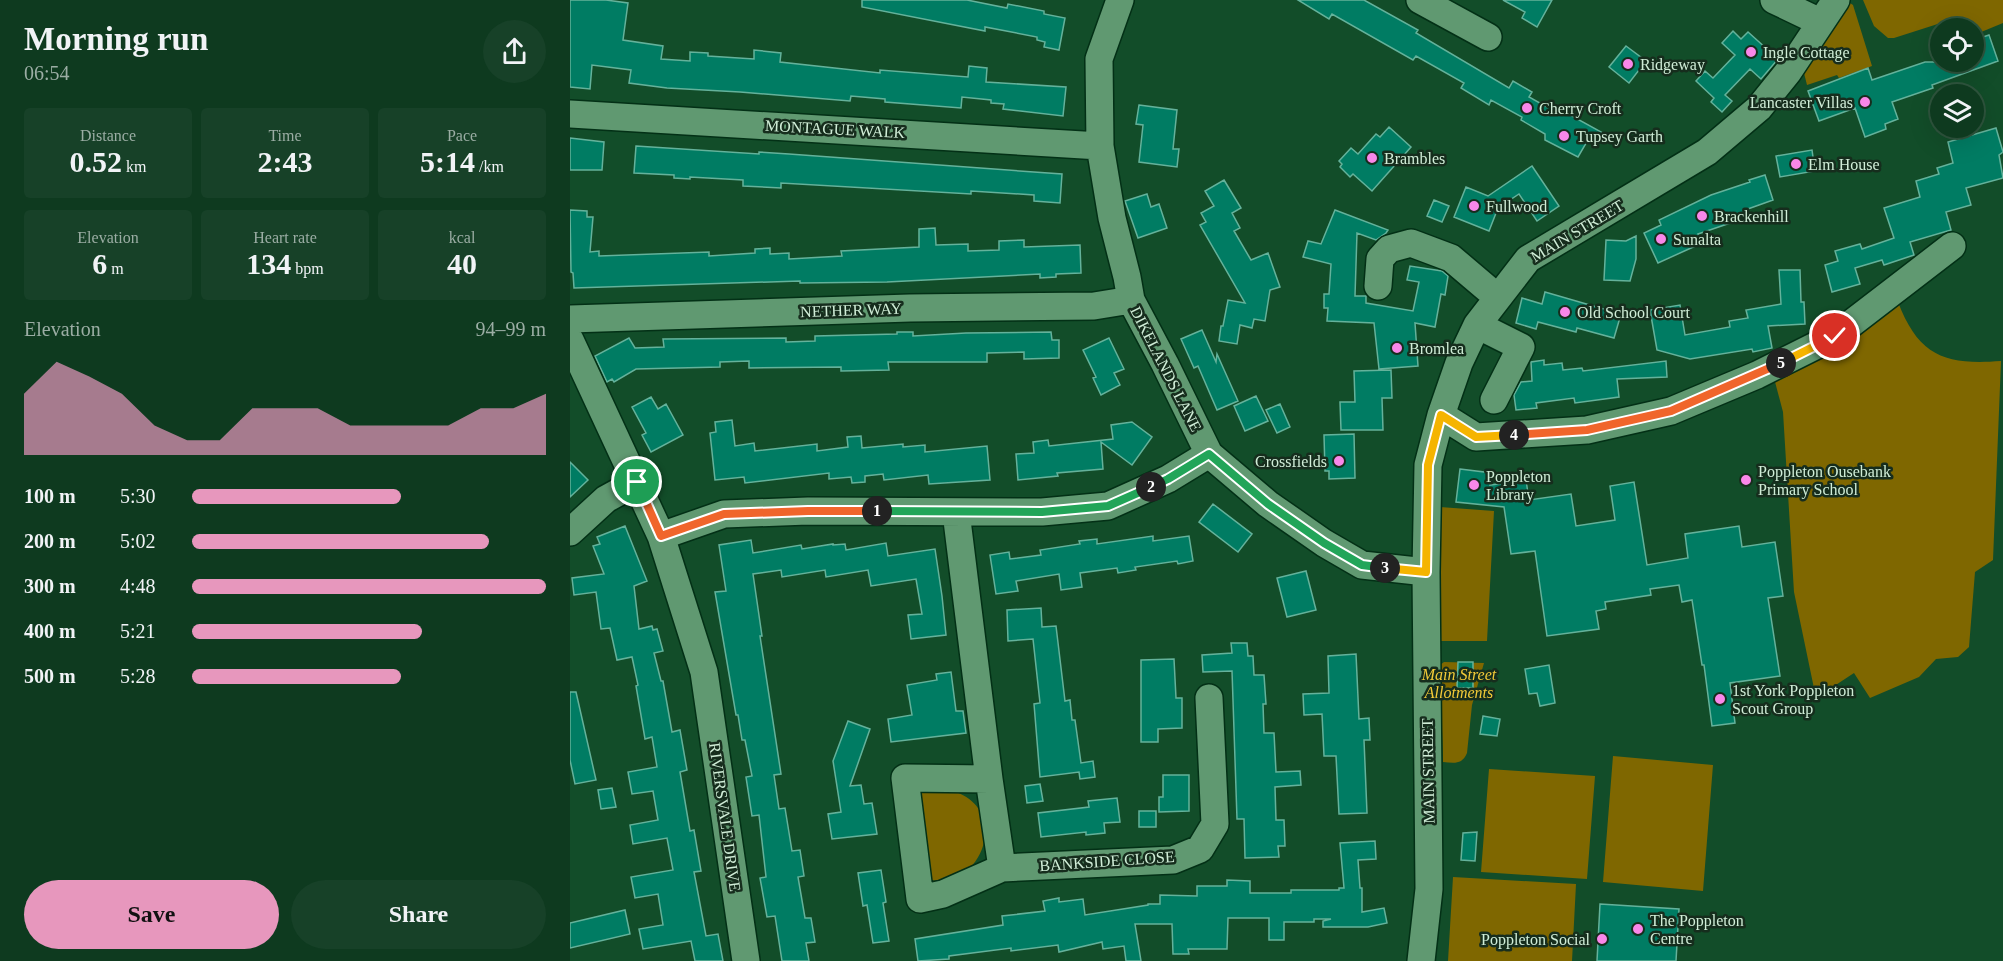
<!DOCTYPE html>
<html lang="en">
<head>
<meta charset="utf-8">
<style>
  :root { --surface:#0e3a1f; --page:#174128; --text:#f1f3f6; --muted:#9bada4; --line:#2e543d; --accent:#e797bd }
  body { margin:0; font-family:"Times New Roman",serif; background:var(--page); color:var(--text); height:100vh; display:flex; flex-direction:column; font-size:22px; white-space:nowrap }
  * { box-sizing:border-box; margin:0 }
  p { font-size:20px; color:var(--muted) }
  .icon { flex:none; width:33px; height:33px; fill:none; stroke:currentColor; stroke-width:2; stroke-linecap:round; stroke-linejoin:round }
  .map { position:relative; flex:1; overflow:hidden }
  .drawer { display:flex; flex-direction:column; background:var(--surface); width:570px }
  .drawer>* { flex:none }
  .fabs { position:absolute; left:1360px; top:18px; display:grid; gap:12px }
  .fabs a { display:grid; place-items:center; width:54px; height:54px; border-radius:50%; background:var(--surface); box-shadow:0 6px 24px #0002,0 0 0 2px var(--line); font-size:30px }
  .pin { position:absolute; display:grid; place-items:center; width:51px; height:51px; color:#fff; margin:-26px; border:3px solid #fff; border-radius:50%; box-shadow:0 2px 6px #0007 }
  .km { position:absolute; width:30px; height:30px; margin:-15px; border-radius:50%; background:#222; color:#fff; font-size:16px; line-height:30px; text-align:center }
  .round { display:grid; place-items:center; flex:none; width:63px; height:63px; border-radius:32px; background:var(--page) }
  .head { display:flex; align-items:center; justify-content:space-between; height:102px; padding:0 24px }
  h1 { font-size:33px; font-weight:700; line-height:45px }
  .stats { display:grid; grid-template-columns:repeat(3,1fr); gap:9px; height:102px; padding:6px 24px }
  .stats div { display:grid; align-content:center; border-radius:6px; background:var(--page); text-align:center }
  .stats b { font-size:30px; font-weight:700 }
  .stats small { font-size:16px; font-weight:400 }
  .stats p { font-size:16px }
  .chart { height:168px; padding:12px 24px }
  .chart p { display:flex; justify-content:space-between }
  .chart svg { width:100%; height:108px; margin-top:6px; fill:var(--accent); opacity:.7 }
  .button { display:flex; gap:12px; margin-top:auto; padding:12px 24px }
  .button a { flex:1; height:69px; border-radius:36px; background:var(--accent); color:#111; font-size:24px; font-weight:700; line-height:69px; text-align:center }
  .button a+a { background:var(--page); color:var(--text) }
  ul { padding:0 24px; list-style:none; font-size:20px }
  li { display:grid; grid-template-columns:96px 72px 1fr; align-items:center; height:45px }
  li i { height:15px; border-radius:8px; background:var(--accent) }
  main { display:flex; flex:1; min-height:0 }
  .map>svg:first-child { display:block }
  .green { fill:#7f6700 }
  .building { fill:#007c63; stroke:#64b29b; stroke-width:1.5 }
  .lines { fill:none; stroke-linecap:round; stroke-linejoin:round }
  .minor-casing { stroke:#033016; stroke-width:30 }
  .minor { stroke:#609971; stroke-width:27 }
  .split-1-casing { stroke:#fff; stroke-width:12 }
  .split-2-casing { stroke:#fff; stroke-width:12 }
  .split-3-casing { stroke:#fff; stroke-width:12 }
  .split-4-casing { stroke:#fff; stroke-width:12 }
  .split-5-casing { stroke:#fff; stroke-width:12 }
  .split-6-casing { stroke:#fff; stroke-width:12 }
  .split-1 { stroke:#f0652b; stroke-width:8 }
  .split-2 { stroke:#22a559; stroke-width:8 }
  .split-3 { stroke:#22a559; stroke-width:8 }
  .split-4 { stroke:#f5b400; stroke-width:8 }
  .split-5 { stroke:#f0652b; stroke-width:8 }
  .split-6 { stroke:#f5b400; stroke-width:8 }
  .poi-dot { fill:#f987e9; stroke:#162d1d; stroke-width:2 }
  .labels { text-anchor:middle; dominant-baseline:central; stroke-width:5; stroke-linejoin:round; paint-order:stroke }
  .poi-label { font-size:16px; fill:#d0edd7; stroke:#162d1d; text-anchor:start }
  .street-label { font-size:16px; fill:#d0edd7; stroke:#162d1d }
  .park-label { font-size:16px; font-style:italic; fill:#f2ca38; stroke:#162d1d }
</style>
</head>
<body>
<main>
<section class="drawer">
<div class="head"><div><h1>Morning run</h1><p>06:54</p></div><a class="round"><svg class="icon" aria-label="share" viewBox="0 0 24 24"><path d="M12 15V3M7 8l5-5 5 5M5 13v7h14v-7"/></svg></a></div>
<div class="stats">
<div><p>Distance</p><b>0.52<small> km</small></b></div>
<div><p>Time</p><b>2:43</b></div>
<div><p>Pace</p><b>5:14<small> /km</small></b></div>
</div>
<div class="stats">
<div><p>Elevation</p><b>6<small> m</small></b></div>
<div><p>Heart rate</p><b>134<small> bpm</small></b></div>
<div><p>kcal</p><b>40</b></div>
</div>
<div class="chart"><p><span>Elevation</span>94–99 m</p>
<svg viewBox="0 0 160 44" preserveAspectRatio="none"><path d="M0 44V19L10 6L20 12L30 19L40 32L50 38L60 38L70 25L80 25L90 25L100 32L110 32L120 32L130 32L140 25L150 25L160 19V44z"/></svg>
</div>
<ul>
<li><b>100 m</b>5:30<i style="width:59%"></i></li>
<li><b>200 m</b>5:02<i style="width:84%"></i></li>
<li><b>300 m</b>4:48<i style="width:100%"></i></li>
<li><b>400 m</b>5:21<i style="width:65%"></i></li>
<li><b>500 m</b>5:28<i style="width:59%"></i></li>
</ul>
<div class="button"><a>Save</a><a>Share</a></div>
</section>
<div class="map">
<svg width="1433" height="961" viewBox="0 0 1433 961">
  <rect width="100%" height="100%" fill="#124d29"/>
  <path class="green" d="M1293,0H1433V23L1404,35V28H1385L1382,25L1374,22L1324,38H1318L1304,26Z
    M1280,3L1283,5L1302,66L1269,78L1267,75L1237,85L1234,73L1275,6Z
    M1328,302C1349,357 1376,365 1431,361L1423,560L1405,572L1399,647L1388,657L1366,659L1349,677L1300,698L1284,673L1246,698L1224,592L1213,412L1204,378Z
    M870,507L924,511L917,641H868Z
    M874,662L914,663L902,705L897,753C892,765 884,763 873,762L870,665Z
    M1043,756L1143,765L1133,891L1033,882Z
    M919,769L1025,776L1017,879L911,872Z
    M353,791C363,791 377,788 386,792C442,812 410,897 352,878L339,798Z
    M883,877L1006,884L1002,961H878Z"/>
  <path class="building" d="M0,0H36L58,3L53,40L93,46L91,59L120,61V52L138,53V56L184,59V50L211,53L210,62L310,73V70L398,77L399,66L417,68L416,82L496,87L493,116L433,109L434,104L421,103V100L392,97L391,108L315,102V99L281,96L280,101L170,92L97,88L59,83L61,70L22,65L20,89L0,87Z
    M292,0H397L437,8L438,4L474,11V14L495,18L489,50L474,47L475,42L467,40V37L415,27V31L292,7Z
    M728,0H794L848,30L846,33L939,88L943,81L962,92L959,97L991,115L993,111L1033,133L1019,138L1008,157L975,140V134L951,120L952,117L921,100L919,105L891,88L894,83L846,56L843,60L762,14L759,19Z
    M933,0H982L967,27L952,18L955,12Z
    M1163,31L1171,39L1178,32L1208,59L1191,79L1180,69L1155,95L1162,101L1152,112L1141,102L1144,98L1126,81L1135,71L1143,78L1165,55L1152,43Z
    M1419,35L1428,61L1362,85L1363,88L1322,102L1328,119L1315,124L1316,129L1295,137L1285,108L1249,121L1238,91L1298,68L1302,80L1355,62H1404V40Z
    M1056,46L1076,61L1059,83L1039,67Z
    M569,105L607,110L603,149H609L607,167L569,162L573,125L566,124Z
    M819,127L841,147L802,191L783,174L780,177L770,167L772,164L769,161L781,148L788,154L806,134L810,137Z
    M1426,128L1433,152L1429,155L1433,178L1396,188L1401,205L1376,212L1381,230L1340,242L1344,255L1314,265L1312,260L1285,268L1290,284L1262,292L1255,265L1268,261L1265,251L1290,244L1292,249L1324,238L1314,208L1350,197L1346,181L1369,174L1367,168L1383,163L1378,142Z
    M0,138L34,142L32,170H0Z
    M66,146L189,154V152L219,154L492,174L490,203L464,201V195L401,191V194L211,183V188L173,186V180L120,177V179L104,178V175L64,173Z
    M1242,150L1245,171L1210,177L1206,156Z
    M962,166L989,206L967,221L949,194L928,208L919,231L884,217L896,187L918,196Z
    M1195,175L1203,200L1175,210L1178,217L1128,234L1132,243L1088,263L1074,233L1091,225L1089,220L1141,195L1180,182L1179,180Z
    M654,180L671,208L662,213L670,228L664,231L681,260L698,253L710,287L700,290L695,321L684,319L682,328L670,325L667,344L649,341L651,326H653L658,300L675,303L630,225L636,222L631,213L644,206L635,191Z
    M577,194L581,207L589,204L597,228L568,238L555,201Z
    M864,200L879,206L872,222L857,216Z
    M0,210L17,211V217H23L20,252L29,251V256L139,252V256L185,253V249L200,248V254L219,253V259L272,256L271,251L349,247V229L365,228L366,245L398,244V251L429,250V241L454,240V247L510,245L511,273L486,274V277L470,278V274L317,282L230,283V281L4,288L3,273L1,272Z
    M765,210L818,230L816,233L806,240L787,233L785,296H796V303L843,311L849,282L837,280L840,266L872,271L878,276L875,295L871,294L865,327L845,323L848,366L809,369L804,323L757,321L758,308H754V294H759L761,264L733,257L738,241L751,244Z
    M1066,236V259L1060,281L1034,280L1036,240L1056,241Z
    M1209,270H1230L1231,302H1234L1235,324L1198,326L1202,348L1183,352L1182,349L1120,359L1087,350L1080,310L1110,305L1115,335L1160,327L1159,321L1178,318L1176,310L1211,304Z
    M975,292L1051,314L1044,338L1007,328L1006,332L968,322L966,329L946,323L952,298L972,304Z
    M632,330L646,362L647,354L668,401L647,410L628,366L624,368L611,339Z
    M327,332H343V336L396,333L481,332L482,340H489V358L454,359V352L417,353V362H318L319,370L271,371V367L179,368V361L150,362V367L66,369L44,382L42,379L37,382L25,356L59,338L65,348L94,347L93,339L216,338V342L245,341V336L327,334Z
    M539,338L554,369L544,373L550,385L531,395L523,378L526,377L513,350Z
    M974,360V365L992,363L993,370L1012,368L1013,371L1096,361L1097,377L1047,379L1049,397L1005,403L1004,398L966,403L967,408L946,410L944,395L951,382L962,381L961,362Z
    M821,370L822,398H812L813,430H771L770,402H785L784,371Z
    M686,396L698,421L675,431L664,406Z
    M81,397L88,409L96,404L113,435L81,452L72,435L76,433L62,407Z
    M710,404L720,427L707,433L696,410Z
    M162,420L165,446L184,443L185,451L247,444V451L278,447L277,437L291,436L292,448L333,444V447L355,445V452L417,446L420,480L359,484L358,475L314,480L313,474L295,476V482L282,483L281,477L259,479V473L175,483L174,477L145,480L140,433L146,432L145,422Z
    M562,422L582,437L562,465L531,442L533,469L487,473L488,476L448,480L446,454L464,453L463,442L478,440L479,446L543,439L541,425Z
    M784,434L785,478L759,479V471H755L754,435Z
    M0,462L18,480L0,497Z
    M890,469L922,473L920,485L956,480L959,500L1001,494L1006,526L1045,520L1040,486L1064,482L1077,565L1118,558L1115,534L1169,526L1172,547L1205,542L1213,596L1198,598L1210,676L1160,683L1165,723L1142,726L1134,665H1132L1122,600L1112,602L1109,585L1080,589L1081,595L1035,602L1036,609L1026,611L1029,629L977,636L965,551L941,554L934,507L886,502Z
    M643,504L682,534L668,552L629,522Z
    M55,526L77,581L64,586L69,629L82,626L83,630L87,629L93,651L84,653L91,681H93L102,732L110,730L117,770L110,772L120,831L124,830L131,871L124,872L136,936L148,934L153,961H125L121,941L73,949L69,929L93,925L88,894L65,898L61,877L103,870L97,838L63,844L60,825L88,820L83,791L62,794L58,772L87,767L82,737L75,739L66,686L68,685L62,657L47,660L40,628L31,629L26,592L4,595L2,578L34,574L23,546L30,544L27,537Z
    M583,536V541L619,536L623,561L608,564L607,561L565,567L566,570L548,573L547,568L510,573L512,587L491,590L489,574L446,581L448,591L426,594L420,555L439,552L440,559L471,555L470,550L510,544L509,541L527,539V544Z
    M181,540L183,553L231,545L232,549L263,544V545L275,544L276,550L316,543L318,556L365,549L372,596L376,635L341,639L338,615L352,614L346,579L301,586L298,570L256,577L255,570L212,577L211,570L183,574L192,636H190L211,774L204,775L209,809L215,808L222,851L230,850L234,876L228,877L235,918H241L245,942L236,943L239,961H212L205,916L197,917L190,878L196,877L189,815L182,816L176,777L182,776L175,740H172L168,715H166L145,592L156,591L149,545Z
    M736,571L746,610L717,617L707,578Z
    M471,608L472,627L486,626L495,701L500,700L502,720H505L511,763L523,761L525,777L510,779L509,772L470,777L464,704L470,703L463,639L438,641L437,610Z
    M661,643H677L678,656H683L684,675H694L696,704H693L694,733H704L706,772L730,771L731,785L705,787L706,820H714L715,846H708L709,857L675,858L674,819H667L662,671L633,672L632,655L662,653Z
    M786,654L789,719L799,718L800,740H794L797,813L769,814L766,756H754L752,714L734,715L733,694L759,693L758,656Z
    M604,659L606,698H612V728L588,729V742H571V660Z
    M888,662H903V688H887Z
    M979,665L985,703L970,706L967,693L959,694L955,669Z
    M381,672L386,711H393L396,733L321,742L318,719L342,715L337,685L367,680L366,674Z
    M0,692H6L26,780L5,784L0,760Z
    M913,716L930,719L927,736L910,734Z
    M278,721L300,729L280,786L291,785L294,804L302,803L307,834L262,839L258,814L271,812L263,761Z
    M593,775H619V811L589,812V797H593Z
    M470,784L473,801L457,803L455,786Z
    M42,788L46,807L31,809L28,790Z
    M547,798L550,822L534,823L535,833L516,835V832L471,837L468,813L519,807L518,801Z
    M569,811H586V827H569Z
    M907,832L905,861L891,860L893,833Z
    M805,841L806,859L788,860L790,888H792V912L814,908L817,923L798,927H753V921L761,919H744V922H714V940H699V918H658L657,949H618L619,954H603L602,924H565L571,961H556L554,946L533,949L532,942L489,952L488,945L441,951V948L379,956V959L348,961L345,939L433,925L432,916L475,911L473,901L489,898V902L513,899L515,915L578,905V904H590V895L627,896V886H657V880L680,881V893H721V890H769V888H774L770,843Z
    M311,870L316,902L313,903L319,941L303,943L297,905L293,906L288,873Z
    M1030,904L1109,909L1106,961H1027Z
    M55,910L60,934L0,948V923Z"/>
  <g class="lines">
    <defs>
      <path id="minor" d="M550,0L529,59L530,146L542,218L557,277L561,300L595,364L639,454L698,504L754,543L792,565L856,572
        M850,0L918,37
        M1204,0L1250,22
        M0,114L530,146
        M808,286L810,259L819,249L841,243L881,258L927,297
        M0,319L340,308L524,306L561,300
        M907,325L951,347L924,400
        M0,340L91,536L134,672L176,961
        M871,415L906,437L1017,430L1101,411L1187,375L1265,336L1382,246
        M386,512L419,779L432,868L603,860L630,849L645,824L639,698
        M0,532L36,499L67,482
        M91,536L154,514L238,511L472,512L538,506L598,479L639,454
        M419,779L335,778L350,899L373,894L432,868
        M851,961L859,889L856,572L858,465L871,415L889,363L907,325L958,259L1137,152L1189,108L1218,72L1266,0"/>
    </defs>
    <use href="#minor" class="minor-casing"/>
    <use href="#minor" class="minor"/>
  </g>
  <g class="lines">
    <defs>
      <path id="split-1" d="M67,482L91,536L154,514L238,511H307"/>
      <path id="split-2" d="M307,511L472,512L538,506L581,487"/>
      <path id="split-3" d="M581,487L598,479L639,454L698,504L754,543L792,565L815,568"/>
      <path id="split-4" d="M815,568L856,572L858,465L871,415L906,437L944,435"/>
      <path id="split-5" d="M944,435L1017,430L1101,411L1211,363"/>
      <path id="split-6" d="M1211,363L1265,336"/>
    </defs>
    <use href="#split-1" class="split-1-casing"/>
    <use href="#split-2" class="split-2-casing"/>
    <use href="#split-3" class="split-3-casing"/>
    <use href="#split-4" class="split-4-casing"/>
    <use href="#split-5" class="split-5-casing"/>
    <use href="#split-6" class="split-6-casing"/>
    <use href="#split-1" class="split-1"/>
    <use href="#split-2" class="split-2"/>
    <use href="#split-3" class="split-3"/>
    <use href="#split-4" class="split-4"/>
    <use href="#split-5" class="split-5"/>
    <use href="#split-6" class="split-6"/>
  </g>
  <g class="poi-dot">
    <circle cx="1181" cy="52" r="6"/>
    <circle cx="1058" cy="64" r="6"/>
    <circle cx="1295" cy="102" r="6"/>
    <circle cx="957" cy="108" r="6"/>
    <circle cx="994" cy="136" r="6"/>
    <circle cx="802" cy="158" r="6"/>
    <circle cx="1226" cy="164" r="6"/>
    <circle cx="904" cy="206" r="6"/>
    <circle cx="1132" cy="216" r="6"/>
    <circle cx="1091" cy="239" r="6"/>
    <circle cx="995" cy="312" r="6"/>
    <circle cx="827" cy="348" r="6"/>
    <circle cx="769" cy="461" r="6"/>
    <circle cx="1176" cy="480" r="6"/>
    <circle cx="904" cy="485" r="6"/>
    <circle cx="1150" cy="699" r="6"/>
    <circle cx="1068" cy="929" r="6"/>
    <circle cx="1032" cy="939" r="6"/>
  </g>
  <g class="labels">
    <g class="poi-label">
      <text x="1193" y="52">Ingle Cottage</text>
      <text x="1070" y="64">Ridgeway</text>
      <text x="1283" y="102" text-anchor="end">Lancaster Villas</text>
      <text x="969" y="108">Cherry Croft</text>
      <text x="1006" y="136">Tupsey Garth</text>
      <text x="814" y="158">Brambles</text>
      <text x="1238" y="164">Elm House</text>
      <text x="916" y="206">Fullwood</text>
      <text x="1144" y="216">Brackenhill</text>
      <text x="1103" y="239">Sunalta</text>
      <text x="1007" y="312">Old School Court</text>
      <text x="839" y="348">Bromlea</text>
      <text x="757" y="461" text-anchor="end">Crossfields</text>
      <text x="1188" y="471">Poppleton Ousebank<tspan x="1188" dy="18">Primary School</tspan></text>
      <text x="916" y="476">Poppleton<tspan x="916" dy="18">Library</tspan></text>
      <text x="1162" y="690">1st York Poppleton<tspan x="1162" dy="18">Scout Group</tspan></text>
      <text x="1080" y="920">The Poppleton<tspan x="1080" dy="18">Centre</tspan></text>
      <text x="1020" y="939" text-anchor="end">Poppleton Social</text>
    </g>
    <g class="street-label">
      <text transform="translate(265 129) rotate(3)">MONTAGUE WALK</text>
      <text transform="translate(1007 231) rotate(-31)">MAIN STREET</text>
      <text transform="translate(281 310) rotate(-2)">NETHER WAY</text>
      <text transform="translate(596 369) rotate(63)">DIKELANDS LANE</text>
      <text transform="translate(858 771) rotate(-91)">MAIN STREET</text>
      <text transform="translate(155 817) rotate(82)">RIVERSVALE DRIVE</text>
      <text transform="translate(537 861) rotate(-4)">BANKSIDE CLOSE</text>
    </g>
    <g class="park-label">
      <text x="889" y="674">Main Street<tspan x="889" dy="18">Allotments</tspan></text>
    </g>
  </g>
</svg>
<div class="fabs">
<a><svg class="icon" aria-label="locate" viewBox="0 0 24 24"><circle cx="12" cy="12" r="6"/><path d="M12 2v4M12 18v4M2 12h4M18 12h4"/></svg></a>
<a><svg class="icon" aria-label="layers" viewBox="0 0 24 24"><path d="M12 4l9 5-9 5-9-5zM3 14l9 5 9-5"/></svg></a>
</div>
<div class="pin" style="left:67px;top:482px;background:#1e9e55"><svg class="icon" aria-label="arrive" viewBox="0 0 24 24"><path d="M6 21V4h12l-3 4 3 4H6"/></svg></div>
<div class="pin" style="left:1265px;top:336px;background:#d93025"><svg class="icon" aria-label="check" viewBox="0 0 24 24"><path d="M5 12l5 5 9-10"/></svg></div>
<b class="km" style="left:307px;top:511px">1</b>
<b class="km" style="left:581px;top:487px">2</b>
<b class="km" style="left:815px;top:568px">3</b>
<b class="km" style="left:944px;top:435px">4</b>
<b class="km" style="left:1211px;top:363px">5</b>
</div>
</main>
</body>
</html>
